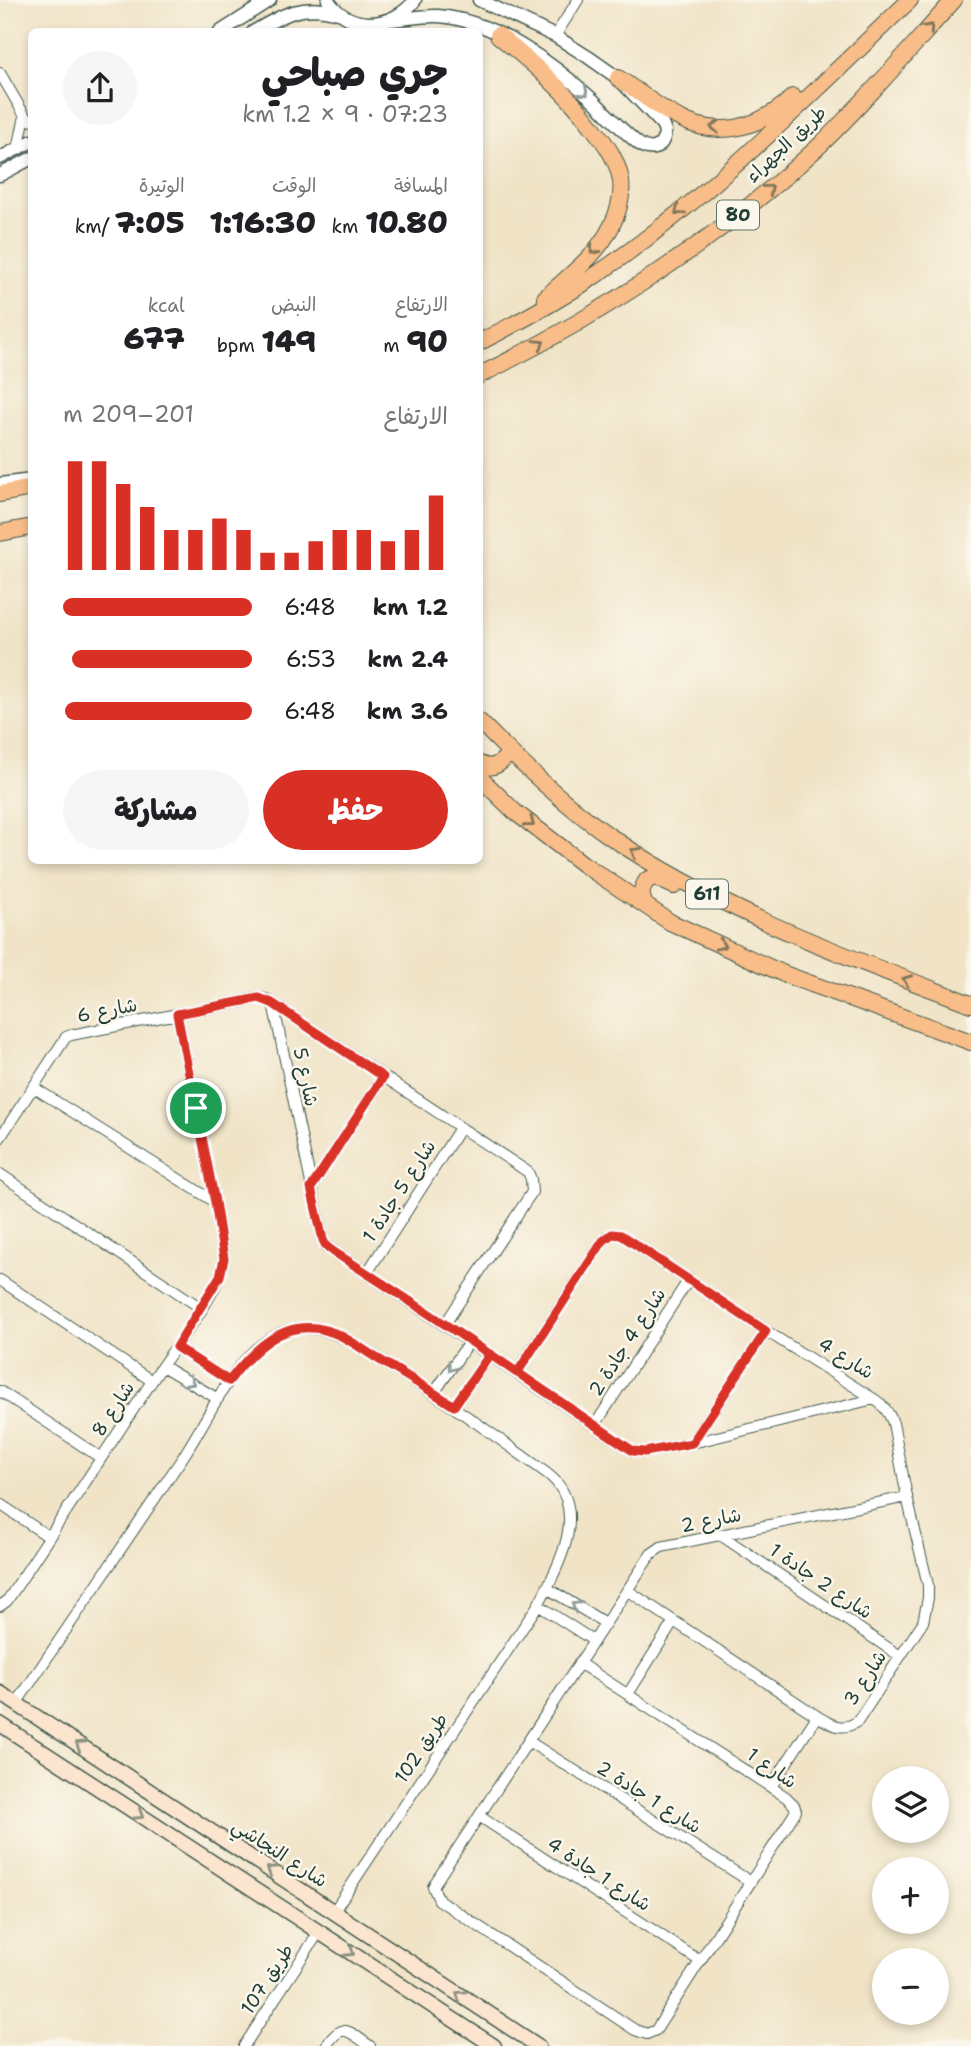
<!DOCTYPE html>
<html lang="ar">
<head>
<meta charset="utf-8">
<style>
  :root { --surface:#fff; --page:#f6f6f6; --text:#202124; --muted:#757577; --accent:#d93025 }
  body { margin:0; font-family:"Shantell Sans","Playpen Sans Arabic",sans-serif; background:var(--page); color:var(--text); direction:rtl; height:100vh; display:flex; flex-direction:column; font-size:26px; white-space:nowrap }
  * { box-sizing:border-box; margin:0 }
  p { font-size:23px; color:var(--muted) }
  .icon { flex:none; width:38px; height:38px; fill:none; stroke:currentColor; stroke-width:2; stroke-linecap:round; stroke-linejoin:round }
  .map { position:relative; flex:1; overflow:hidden; direction:ltr }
  .sheet { position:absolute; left:28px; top:28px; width:455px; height:836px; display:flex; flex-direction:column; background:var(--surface); border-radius:10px; box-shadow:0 4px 10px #0003; direction:rtl }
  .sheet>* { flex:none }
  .fabs { position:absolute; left:872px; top:1766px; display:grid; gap:14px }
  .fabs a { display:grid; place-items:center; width:77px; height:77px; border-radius:50%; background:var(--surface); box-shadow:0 4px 10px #0003; font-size:35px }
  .pin { position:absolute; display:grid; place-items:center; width:60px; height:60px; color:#fff; margin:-30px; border:4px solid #fff; border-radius:50%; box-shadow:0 2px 7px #0007 }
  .round { display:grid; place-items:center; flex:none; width:74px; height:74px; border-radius:37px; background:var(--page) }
  .headline { display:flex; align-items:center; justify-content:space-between; height:119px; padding:0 35px }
  h1 { font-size:38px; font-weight:800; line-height:52px }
  .metrics { display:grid; grid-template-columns:repeat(3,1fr); gap:10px; height:119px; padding:7px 35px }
  .metrics div { display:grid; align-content:center }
  .metrics b { font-size:30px; font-weight:800 }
  .metrics small { font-size:19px; font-weight:400 }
  .metrics p { font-size:19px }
  .chart { height:196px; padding:14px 35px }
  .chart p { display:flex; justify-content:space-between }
  .chart svg { width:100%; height:126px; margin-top:7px; stroke:var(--accent); stroke-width:6 }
  .button { display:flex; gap:14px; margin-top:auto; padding:14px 35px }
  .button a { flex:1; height:80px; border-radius:42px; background:var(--accent); color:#fff; font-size:28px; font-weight:800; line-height:80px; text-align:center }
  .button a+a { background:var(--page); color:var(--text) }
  ul { padding:0 35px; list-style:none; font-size:23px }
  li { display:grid; grid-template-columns:112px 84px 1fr; align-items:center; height:52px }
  li i { height:18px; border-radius:9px; background:var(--accent) }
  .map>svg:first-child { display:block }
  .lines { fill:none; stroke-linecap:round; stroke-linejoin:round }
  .minor-casing { stroke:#3e564a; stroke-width:12 }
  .tertiary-casing { stroke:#3e564a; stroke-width:15 }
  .secondary-casing { stroke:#3e564a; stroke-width:17 }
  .primary-casing { stroke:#3e564a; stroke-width:18 }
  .trunk-casing { stroke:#3e564a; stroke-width:18 }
  .minor { stroke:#fff; stroke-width:10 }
  .tertiary { stroke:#fff; stroke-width:12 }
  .secondary { stroke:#fce5cf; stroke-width:14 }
  .primary { stroke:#f8bd88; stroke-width:16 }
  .trunk { stroke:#f8bd88; stroke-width:16 }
  .oneway { stroke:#81775a }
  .oneway2 { stroke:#8f9e9a }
  .oneway3 { stroke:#8e9182 }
  .route-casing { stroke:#fff; stroke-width:14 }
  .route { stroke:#d93025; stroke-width:9 }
  .labels { text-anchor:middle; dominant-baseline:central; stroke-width:5; stroke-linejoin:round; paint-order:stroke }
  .shield { fill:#fbf7ec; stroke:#61756b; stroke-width:2 }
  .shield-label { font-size:18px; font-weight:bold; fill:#1f3d34 }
  .street-label { font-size:19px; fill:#1f3d34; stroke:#fbf7ec }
</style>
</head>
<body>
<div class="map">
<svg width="971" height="2046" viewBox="0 0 971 2046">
  <rect width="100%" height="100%" fill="#fbf7ec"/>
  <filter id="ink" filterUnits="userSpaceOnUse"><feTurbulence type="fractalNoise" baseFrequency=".0143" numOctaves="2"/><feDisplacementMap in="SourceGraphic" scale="14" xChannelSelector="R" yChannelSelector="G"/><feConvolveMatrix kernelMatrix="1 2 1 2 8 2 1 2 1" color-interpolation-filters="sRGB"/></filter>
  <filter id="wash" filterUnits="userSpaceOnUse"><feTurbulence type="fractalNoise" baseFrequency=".00686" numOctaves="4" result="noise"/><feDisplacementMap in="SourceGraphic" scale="28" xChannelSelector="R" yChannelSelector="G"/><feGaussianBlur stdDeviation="1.57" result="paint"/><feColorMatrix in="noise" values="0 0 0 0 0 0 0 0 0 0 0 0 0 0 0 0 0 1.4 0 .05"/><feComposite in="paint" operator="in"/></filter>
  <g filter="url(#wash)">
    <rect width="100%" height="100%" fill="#f0e3c6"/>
  </g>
  <g filter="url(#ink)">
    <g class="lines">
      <defs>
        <path id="minor" d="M555,36L578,0
          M0,73L25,116L32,121
          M18,149L25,116
          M273,1003L323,1240L326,1246L633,1451L645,1452L692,1443L874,1399
          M33,1087L215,1202
          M0,1138L66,1037L71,1035L259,998L266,999L528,1172L531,1179L532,1192L445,1324
          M0,1174L201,1308
          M311,1188L383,1077
          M367,1273L460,1128
          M0,1280L152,1381
          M176,1347L229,1381
          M162,1366L218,1399
          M517,1372L603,1241L612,1234L621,1235L766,1331L874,1399C884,1405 889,1412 893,1423L907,1497L928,1585V1598L923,1622L858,1721C843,1732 832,1725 817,1716L627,1590
          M0,1391L101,1458
          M434,1393L470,1341
          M454,1406L490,1354
          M595,1425L689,1279
          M692,1443L766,1331
          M0,1504L49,1537
          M722,1536L900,1656
          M547,1588L605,1623
          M538,1605L594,1641
          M0,1606L7,1601C58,1523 109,1446 160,1369C180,1339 220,1293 224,1259L215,1202L177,1014
          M579,1663L786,1797L794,1805L796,1811L656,2030L647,2034L635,2030L439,1900L433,1887L435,1883L651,1554L661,1547L907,1497
          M628,1694L674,1621
          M16,1704C72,1622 127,1539 183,1457C204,1425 220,1388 246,1359C260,1343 283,1327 305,1328C338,1328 365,1351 391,1367C444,1399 494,1435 545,1472C549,1475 554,1479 557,1483C586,1518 556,1572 538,1605L334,1911
          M528,1741L751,1882
          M771,1787L817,1716
          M479,1816L700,1961
          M244,2046L319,1932
          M326,2046C343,2020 349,2032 370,2046"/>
        <path id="tertiary" d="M328,0C349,32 393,29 415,0
          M390,20C406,19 423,15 438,16C494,20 553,63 593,100C603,110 634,143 644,147C658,152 664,143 665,131L662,124L618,78L588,57L555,36L479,0
          M220,32L270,0
          M253,32C284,14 302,3 338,13
          M0,158L32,141
          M0,175L32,158
          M0,484L32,480"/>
        <path id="secondary" d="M0,1693L538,2046
          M0,1724L494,2046"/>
        <path id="primary" d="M480,722C520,763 563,804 611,837C721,912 848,957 971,1004
          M480,764C493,771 501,763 510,753
          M480,778L515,812L583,864L670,922L784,974L971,1042
          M645,905C640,895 641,889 647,880L655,877L674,886"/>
        <path id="trunk" d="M498,35C533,64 567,92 594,129C606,144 618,161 621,181C623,197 618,213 611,227C597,256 567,277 545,298
          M618,78C638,91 657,107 677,117C719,140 760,128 793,97
          M480,342C517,323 555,303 590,279C708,200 808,97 910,0
          M480,375C598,317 720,238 817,148C865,102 909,50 954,0
          M0,494L32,488
          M0,533L32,527"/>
      </defs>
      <use href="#minor" class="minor-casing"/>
      <use href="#tertiary" class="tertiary-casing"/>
      <use href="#secondary" class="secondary-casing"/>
      <use href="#primary" class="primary-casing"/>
      <use href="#trunk" class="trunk-casing"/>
      <use href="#minor" class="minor"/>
      <use href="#tertiary" class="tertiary"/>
      <use href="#secondary" class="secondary"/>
      <use href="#primary" class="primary"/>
      <use href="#trunk" class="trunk"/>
    </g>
    <defs><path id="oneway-chevron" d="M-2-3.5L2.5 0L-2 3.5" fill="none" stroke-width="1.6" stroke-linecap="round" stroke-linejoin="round" transform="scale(1.75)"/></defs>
    <g class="oneway">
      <use href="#oneway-chevron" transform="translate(929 28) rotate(-48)"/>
      <use href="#oneway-chevron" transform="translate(715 127) rotate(-176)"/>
      <use href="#oneway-chevron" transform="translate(769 189) rotate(-41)"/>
      <use href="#oneway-chevron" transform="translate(679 211) rotate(140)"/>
      <use href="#oneway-chevron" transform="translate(594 250) rotate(132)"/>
      <use href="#oneway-chevron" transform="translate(540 344) rotate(-31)"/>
      <use href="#oneway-chevron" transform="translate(530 823) rotate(38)"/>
      <use href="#oneway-chevron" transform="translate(635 852) rotate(-148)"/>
      <use href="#oneway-chevron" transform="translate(721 945) rotate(24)"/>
      <use href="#oneway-chevron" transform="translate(907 980) rotate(-159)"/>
    </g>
    <g class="oneway2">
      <use href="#oneway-chevron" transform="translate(584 92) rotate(40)"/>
      <use href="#oneway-chevron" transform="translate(452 1367) rotate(124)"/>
      <use href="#oneway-chevron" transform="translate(190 1382) rotate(31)"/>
      <use href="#oneway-chevron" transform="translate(576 1606) rotate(-148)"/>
    </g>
    <g class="oneway3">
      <use href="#oneway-chevron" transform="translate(80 1745) rotate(-147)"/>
      <use href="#oneway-chevron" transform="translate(139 1815) rotate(33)"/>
      <use href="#oneway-chevron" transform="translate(271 1870) rotate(-147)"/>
      <use href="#oneway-chevron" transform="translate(350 1952) rotate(33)"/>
      <use href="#oneway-chevron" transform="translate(460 1995) rotate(-146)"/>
    </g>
  </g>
  <g class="lines" filter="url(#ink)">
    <defs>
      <path id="route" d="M196,1108L215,1202L224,1259L220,1276L176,1347L229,1381C258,1343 293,1311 343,1337C356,1344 368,1353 380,1360C405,1375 430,1390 454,1406L490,1354L633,1451L645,1452L692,1443L766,1331L621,1235L612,1234L603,1241L517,1373C457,1331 396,1292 334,1252L326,1246L323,1240L311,1188L383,1077L272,1003L259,998L177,1014L196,1108"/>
    </defs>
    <use href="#route" class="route-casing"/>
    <use href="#route" class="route"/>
  </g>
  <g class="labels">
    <g class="shield">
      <rect x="717" y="200.5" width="42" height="29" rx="5"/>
      <rect x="686" y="879.5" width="42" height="29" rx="5"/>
    </g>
    <g class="shield-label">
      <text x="738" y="215">80</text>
      <text x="707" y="894">611</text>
    </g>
    <g class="street-label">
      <text transform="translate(786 144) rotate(-43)">طريق الجهراء</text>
      <text transform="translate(107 1010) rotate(-11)">شارع 6</text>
      <text transform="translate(306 1077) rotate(78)">شارع 5</text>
      <text transform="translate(399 1191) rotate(-57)">شارع 5 جادة 1</text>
      <text transform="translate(627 1342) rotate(-57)">شارع 4 جادة 2</text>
      <text transform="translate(846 1358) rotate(32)">شارع 4</text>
      <text transform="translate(113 1409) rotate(-57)">شارع 8</text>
      <text transform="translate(711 1520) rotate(-11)">شارع 2</text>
      <text transform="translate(821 1581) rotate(34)">شارع 2 جادة 1</text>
      <text transform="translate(865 1678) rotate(-57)">شارع 3</text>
      <text transform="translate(421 1748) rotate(-56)">طريق 102</text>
      <text transform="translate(772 1768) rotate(35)">شارع 1</text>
      <text transform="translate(649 1797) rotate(32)">شارع 1 جادة 2</text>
      <text transform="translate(280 1853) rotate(33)">شارع النجاشي</text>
      <text transform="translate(599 1874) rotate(33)">شارع 1 جادة 4</text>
      <text transform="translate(267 1979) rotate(-57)">طريق 107</text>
    </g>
  </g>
</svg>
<div class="fabs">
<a><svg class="icon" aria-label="layers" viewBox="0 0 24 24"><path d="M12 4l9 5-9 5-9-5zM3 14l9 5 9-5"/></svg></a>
<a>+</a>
<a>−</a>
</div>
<div class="pin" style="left:196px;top:1108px;background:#1e9e55"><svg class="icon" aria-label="arrive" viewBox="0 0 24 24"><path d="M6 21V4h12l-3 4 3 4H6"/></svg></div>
<section class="sheet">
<div class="headline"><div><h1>جري صباحي</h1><p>07:23 · 9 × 1.2 km</p></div><a class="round"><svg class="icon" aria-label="share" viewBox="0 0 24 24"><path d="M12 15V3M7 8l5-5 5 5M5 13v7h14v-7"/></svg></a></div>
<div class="metrics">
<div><p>المسافة</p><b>10.80<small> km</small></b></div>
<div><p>الوقت</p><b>1:16:30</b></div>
<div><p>الوتيرة</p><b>7:05<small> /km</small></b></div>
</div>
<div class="metrics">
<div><p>الارتفاع</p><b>90<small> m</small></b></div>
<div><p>النبض</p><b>149<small> bpm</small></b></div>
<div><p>kcal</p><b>677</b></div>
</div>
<div class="chart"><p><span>الارتفاع</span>201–209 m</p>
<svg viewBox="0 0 160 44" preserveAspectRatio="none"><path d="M5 44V6M15 44V6M25 44V14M35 44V22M45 44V30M55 44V30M65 44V26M75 44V30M85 44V38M95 44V38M105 44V34M115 44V30M125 44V30M135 44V34M145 44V30M155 44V18"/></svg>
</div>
<ul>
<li><b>1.2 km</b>6:48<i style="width:100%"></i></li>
<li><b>2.4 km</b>6:53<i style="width:95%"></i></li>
<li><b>3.6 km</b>6:48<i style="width:99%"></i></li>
</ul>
<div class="button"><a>حفظ</a><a>مشاركة</a></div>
</section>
</div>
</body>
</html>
